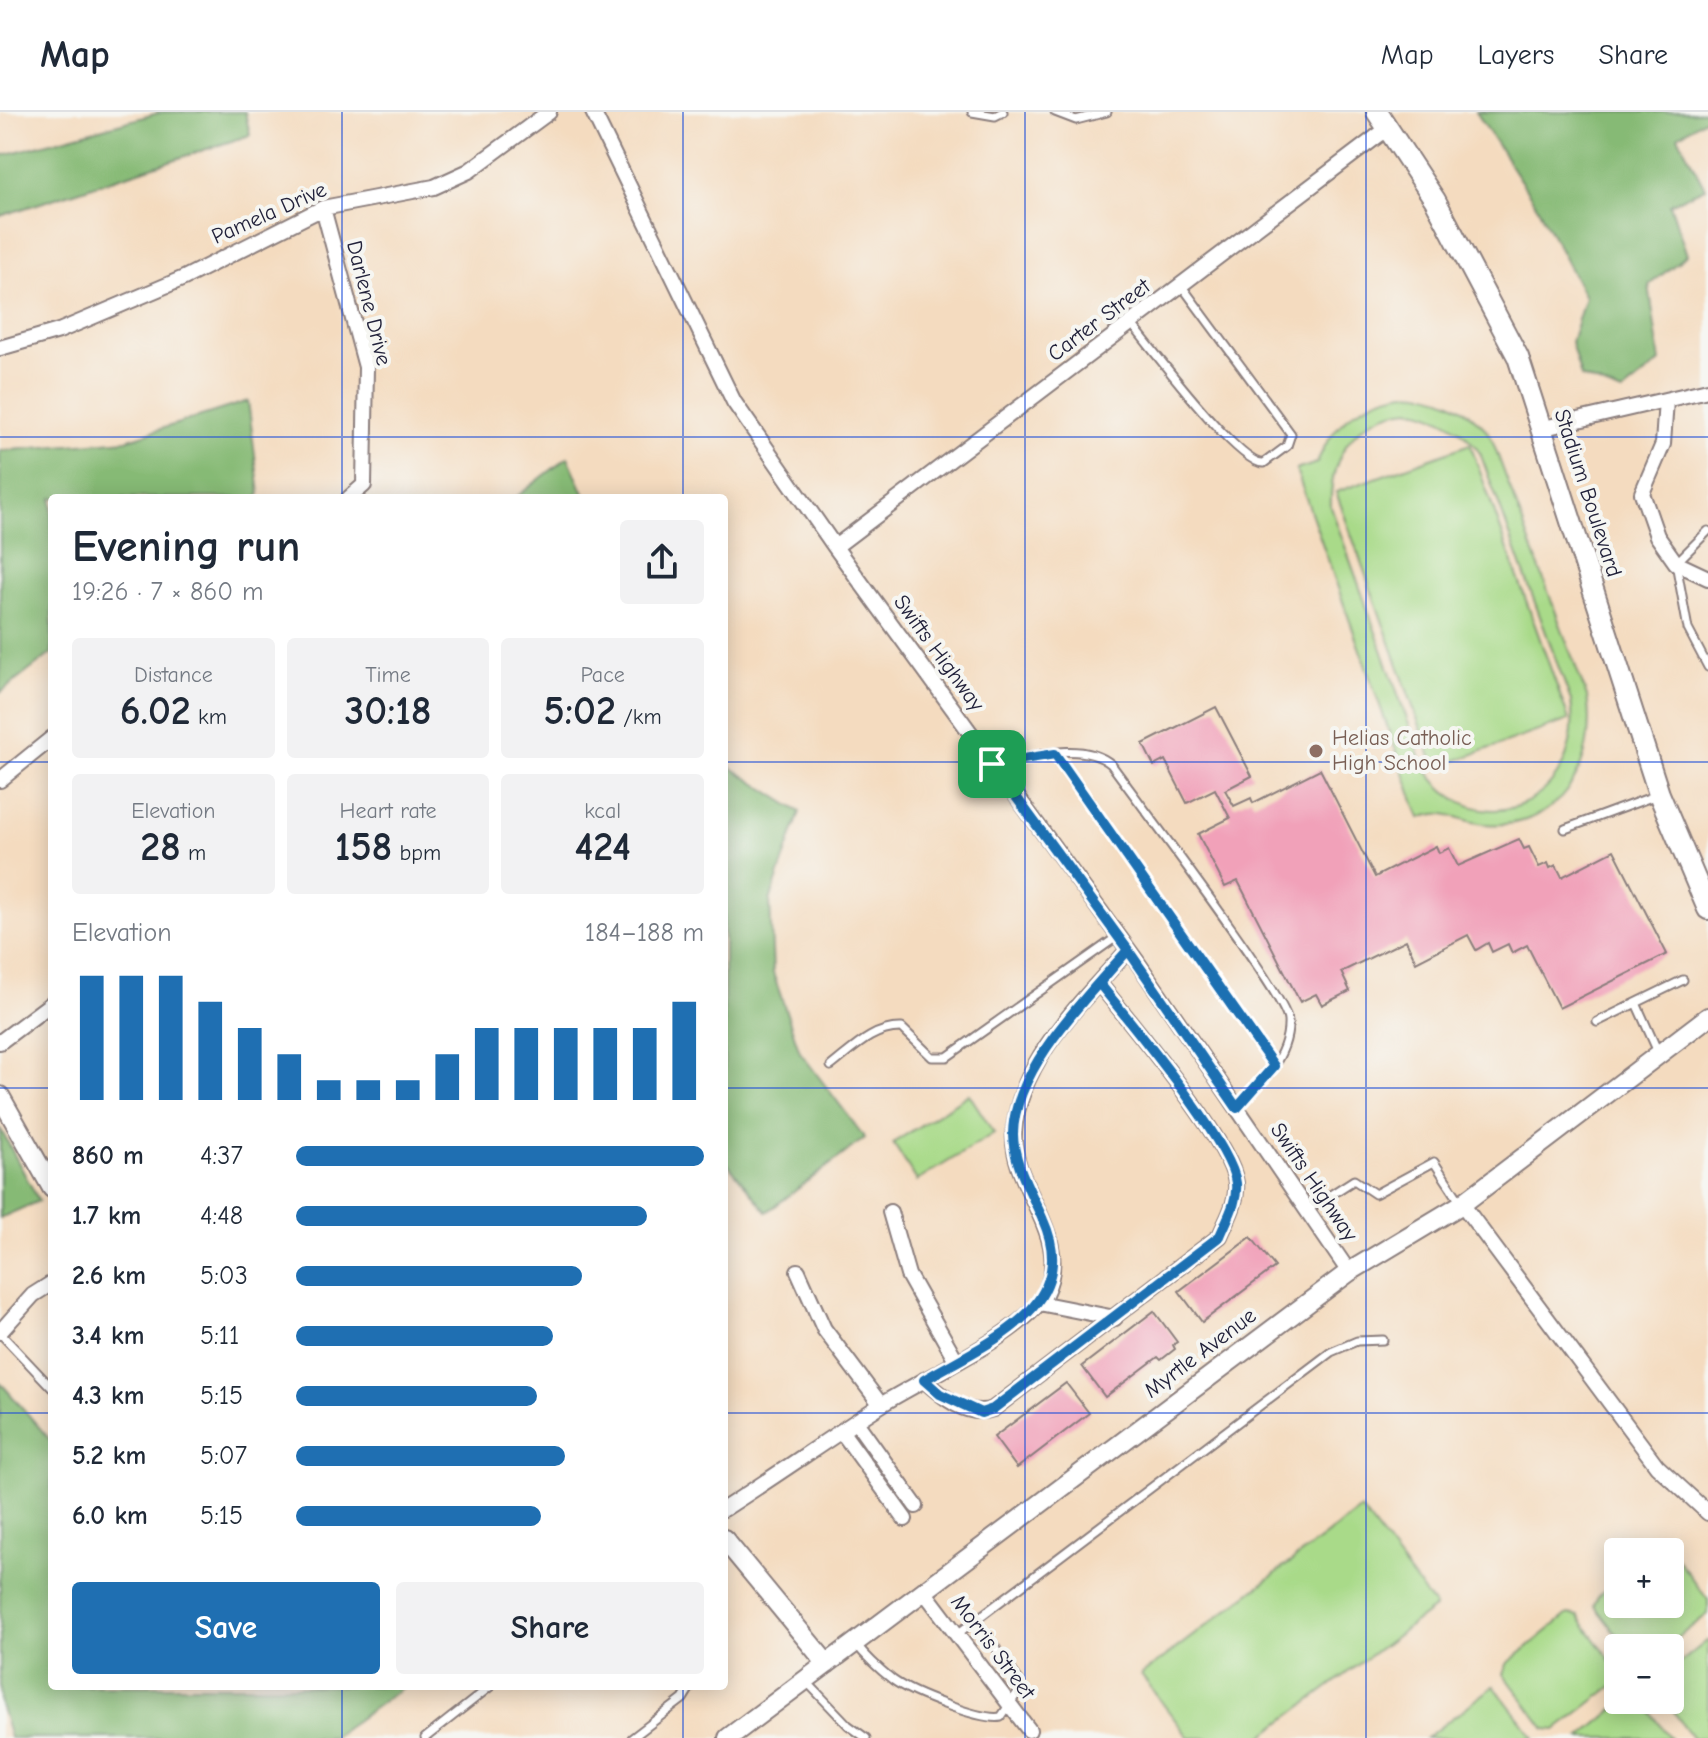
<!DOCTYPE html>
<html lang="en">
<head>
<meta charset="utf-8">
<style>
  :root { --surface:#fff; --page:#f2f2f3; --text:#1f2937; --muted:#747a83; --line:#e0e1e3; --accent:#1f6fb2 }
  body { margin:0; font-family:"Comic Neue",sans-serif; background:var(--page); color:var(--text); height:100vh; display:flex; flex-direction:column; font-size:30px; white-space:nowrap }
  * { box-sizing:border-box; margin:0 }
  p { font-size:26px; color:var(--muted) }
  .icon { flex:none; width:44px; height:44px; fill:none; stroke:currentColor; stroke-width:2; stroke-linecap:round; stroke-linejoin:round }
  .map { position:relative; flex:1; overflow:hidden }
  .drawer { position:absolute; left:48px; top:382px; width:680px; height:1196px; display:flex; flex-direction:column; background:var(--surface); border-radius:8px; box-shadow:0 4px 20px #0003 }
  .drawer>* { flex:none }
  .buttons { position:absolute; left:1604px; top:1426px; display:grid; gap:16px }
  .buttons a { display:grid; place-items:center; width:80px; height:80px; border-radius:8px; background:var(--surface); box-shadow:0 4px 20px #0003; font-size:40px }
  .pin { position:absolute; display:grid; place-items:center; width:68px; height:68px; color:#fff; margin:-34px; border-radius:16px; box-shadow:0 4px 12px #0006 }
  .round { display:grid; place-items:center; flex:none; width:84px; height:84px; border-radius:8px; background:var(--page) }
  .head { display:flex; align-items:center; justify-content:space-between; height:136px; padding:0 24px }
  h1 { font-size:44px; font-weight:700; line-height:60px }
  .stats { display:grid; grid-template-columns:repeat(3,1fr); gap:12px; height:136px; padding:8px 24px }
  .stats div { display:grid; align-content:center; border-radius:8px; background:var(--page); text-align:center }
  .stats b { font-size:40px; font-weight:700 }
  .stats small { font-size:22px; font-weight:400 }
  .stats p { font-size:22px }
  .chart { height:224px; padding:16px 24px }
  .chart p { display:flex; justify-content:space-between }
  .chart svg { width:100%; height:144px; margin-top:8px; stroke:var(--accent); stroke-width:6 }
  .primary-button { display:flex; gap:16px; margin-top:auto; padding:16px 24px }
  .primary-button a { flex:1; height:92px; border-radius:8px; background:var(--accent); color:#fff; font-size:32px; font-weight:700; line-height:92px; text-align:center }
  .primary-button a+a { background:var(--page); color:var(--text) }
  ul { padding:0 24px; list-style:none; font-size:26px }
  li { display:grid; grid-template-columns:128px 96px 1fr; align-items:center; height:60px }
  li i { height:20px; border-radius:10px; background:var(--accent) }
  header { display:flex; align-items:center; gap:48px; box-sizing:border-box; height:112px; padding:0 40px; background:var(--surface); border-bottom:2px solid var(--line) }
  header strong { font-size:38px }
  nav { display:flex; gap:44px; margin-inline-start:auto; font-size:28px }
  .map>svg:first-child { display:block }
  .green { fill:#a9da89; stroke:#667e62; stroke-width:2; fill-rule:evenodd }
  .forest { fill:#86ba75; stroke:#546e58; stroke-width:2 }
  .building { fill:#f1a1b9 }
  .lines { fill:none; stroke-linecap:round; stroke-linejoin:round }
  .service-casing { stroke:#8b7e7d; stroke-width:11 }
  .minor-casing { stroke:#8b7e7d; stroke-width:18 }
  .tertiary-casing { stroke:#8b7e7d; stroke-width:22 }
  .secondary-casing { stroke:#8b7e7d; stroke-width:24 }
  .service { stroke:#fff; stroke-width:7 }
  .minor { stroke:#fff; stroke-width:14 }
  .tertiary { stroke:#fff; stroke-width:18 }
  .secondary { stroke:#fff; stroke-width:20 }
  .route-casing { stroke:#fff; stroke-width:16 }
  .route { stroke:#1f6fb2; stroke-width:10 }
  .grid { fill:none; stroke:#1d4ed8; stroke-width:2; stroke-opacity:0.55 }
  .education-dot { fill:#8d6e63; stroke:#f6f6f2; stroke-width:3 }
  .labels { text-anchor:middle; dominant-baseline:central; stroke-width:8; stroke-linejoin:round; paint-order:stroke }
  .street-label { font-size:22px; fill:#22223b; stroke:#f6f6f2 }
  .education-label { font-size:22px; fill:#785e54; stroke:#f6f6f2; text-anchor:start }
</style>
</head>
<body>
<header>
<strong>Map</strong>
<nav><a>Map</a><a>Layers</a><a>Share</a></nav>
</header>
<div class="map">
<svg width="1708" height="1626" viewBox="0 0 1708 1626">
  <rect width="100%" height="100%" fill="#f6f6f2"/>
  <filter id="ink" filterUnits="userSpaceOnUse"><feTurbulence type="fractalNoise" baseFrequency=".0125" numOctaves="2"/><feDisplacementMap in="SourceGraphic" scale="16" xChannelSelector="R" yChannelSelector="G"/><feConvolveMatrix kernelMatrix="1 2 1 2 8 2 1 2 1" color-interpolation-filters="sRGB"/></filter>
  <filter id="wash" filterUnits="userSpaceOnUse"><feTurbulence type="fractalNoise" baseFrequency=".006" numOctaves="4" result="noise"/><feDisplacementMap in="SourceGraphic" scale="32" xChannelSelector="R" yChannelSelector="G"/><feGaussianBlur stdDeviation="1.8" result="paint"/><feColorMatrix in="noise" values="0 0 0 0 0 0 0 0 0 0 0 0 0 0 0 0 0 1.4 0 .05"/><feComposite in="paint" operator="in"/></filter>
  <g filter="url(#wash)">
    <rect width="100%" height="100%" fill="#f4dbbf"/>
    <path class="green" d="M1405,280C1442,280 1466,294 1490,322L1587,585C1598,652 1561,719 1485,712C1455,709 1451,695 1420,706L1296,358L1317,351C1333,310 1362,287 1405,280ZM1410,297C1441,303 1462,315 1480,341L1571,589C1586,695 1473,738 1423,652L1331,395C1329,344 1356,302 1410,297Z
      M1470,332L1569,608L1435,656L1336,380Z
      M969,982L994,1021L917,1069L893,1031Z
      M1361,1397L1435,1495L1260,1626H1189L1141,1563Z
      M1659,1434L1669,1436L1708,1488V1502L1664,1536H1627L1594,1493L1598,1484L1618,1467V1492H1670V1440H1651Z
      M1568,1502L1578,1504L1618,1558V1570L1556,1618L1545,1617L1504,1562L1507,1552Z
      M1708,1528V1626H1693L1665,1588H1670V1559Z
      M1494,1574L1534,1626H1426Z
      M1626,1588H1642L1670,1626H1580Z"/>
    <path class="forest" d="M162,0H245L250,23L0,104V44Z
      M1476,0H1708V5L1678,24L1705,76L1670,92L1687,143L1649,173L1660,250L1622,281L1581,265L1571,230L1585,185L1537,94Z
      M248,289L260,382L255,386H52V541L0,581V339L126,328Z
      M568,345L586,386H515Z
      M724,651L800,700L770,789L773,861L800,940L865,1026L767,1100L724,1047Z
      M0,1016L39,1089L0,1106Z
      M0,1270L52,1330V1574H404L332,1626H10L0,1592Z"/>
    <g id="blocks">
      <path class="building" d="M1216,595L1252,664L1225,678L1234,694L1251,686L1253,691L1320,657L1375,765L1436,734L1439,741L1449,736L1458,754L1519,727L1524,737L1529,735L1539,755L1548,751L1550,756L1556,753L1562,765L1614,738L1667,842L1559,896L1527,833L1512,841L1508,832L1492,840L1488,831L1476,838L1468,823L1416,850L1406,828L1341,860L1350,879L1322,893L1316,882L1300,890L1238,769L1225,775L1198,722L1230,706L1215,677L1187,691L1165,648L1154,654L1143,632Z
        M1251,1125L1275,1155L1202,1210L1179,1179Z
        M1154,1199L1177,1230L1173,1233L1175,1237L1161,1248L1158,1245L1105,1285L1082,1254Z
        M1066,1271L1089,1301L1017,1356L994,1325Z"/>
    </g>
  </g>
  <g filter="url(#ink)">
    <use href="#blocks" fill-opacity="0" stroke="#8b7e7d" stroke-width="2"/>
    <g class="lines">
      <defs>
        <path id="service" d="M972,0L995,4L1003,0
          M1055,0L1076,8L1107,0
          M1131,211C1150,234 1240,355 1264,351L1287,334L1291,322L1181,173
          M1708,419L1676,451L1688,517L1708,555
          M1055,642L1274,954
          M992,652C1029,646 1081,627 1111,652C1136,687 1287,884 1288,909C1290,944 1259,974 1237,996
          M1565,717L1657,683
          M1636,891L1658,940
          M1597,910L1683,868
          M831,954C853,937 873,915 902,916L932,945H947L1118,824
          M1307,1098L1354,1068L1375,1082L1434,1050L1461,1091
          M0,1221L52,1276
          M956,1523L1331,1240L1357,1229L1383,1228
          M856,1532C867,1546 879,1557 893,1568C911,1581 981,1609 1001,1605L1018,1580L1020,1570L976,1508
          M807,1570L848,1613L866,1626
          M425,1626L491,1574
          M632,1626L683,1587L691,1574"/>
        <path id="minor" d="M593,0L734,290L835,435L1136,848L1349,1160
          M323,96L366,255L364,373L349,386
          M0,236L59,219L184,166L323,96L434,75L469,59L549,0
          M1666,288L1663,332L1642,381L1657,424L1676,451L1708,466
          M1544,316L1708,278
          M835,435L1388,16
          M0,668L52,626
          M0,930L52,891
          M1462,1092L1657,1354L1708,1401
          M890,1100L908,1163L956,1248
          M798,1159L824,1217L881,1293
          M1039,1191L1115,1206
          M0,1220L33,1183L52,1171
          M924,1268C943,1285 967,1306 993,1297L1220,1124C1227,1107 1238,1090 1236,1071C1232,1031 1128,908 1099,871
          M856,1310L916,1394
          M842,1320L905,1407
          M724,1397C777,1363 828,1327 881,1293C920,1268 1026,1220 1045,1182C1074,1122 1010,1077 1014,1020C1019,948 1083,889 1128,838
          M923,1478L1029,1618"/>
        <path id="tertiary" d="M0,984L52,1076
          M724,1427L827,1552
          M728,1626L1349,1160L1462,1092L1708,905"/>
        <path id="secondary" d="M1377,0L1435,88L1518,245L1659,682L1708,797"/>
      </defs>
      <use href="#service" class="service-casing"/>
      <use href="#minor" class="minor-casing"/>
      <use href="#tertiary" class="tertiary-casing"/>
      <use href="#secondary" class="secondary-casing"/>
      <use href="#service" class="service"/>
      <use href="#minor" class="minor"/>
      <use href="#tertiary" class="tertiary"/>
      <use href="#secondary" class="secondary"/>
    </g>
  </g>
  <g class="lines" filter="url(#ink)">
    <defs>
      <path id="route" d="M992,652L1128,838C1087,885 1014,956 1013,1022C1013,1051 1032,1082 1043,1108C1083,1196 984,1232 924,1268L940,1282L981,1301L993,1297L1220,1124C1227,1107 1238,1090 1236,1071C1232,1031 1128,908 1099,871L1128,838L1237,996L1274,954L1055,642L992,652"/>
    </defs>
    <use href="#route" class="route-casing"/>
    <use href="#route" class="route"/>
  </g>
  <path class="grid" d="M342,0V386M683,0V386M1025,0V1626M1366,0V1626M0,325H1708M0,650H52M724,650H1708M0,976H52M724,976H1708M0,1301H52M724,1301H1708M342,1574V1626M683,1574V1626"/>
  <circle class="education-dot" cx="1316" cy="639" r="8"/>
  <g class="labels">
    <g class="street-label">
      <text transform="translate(269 101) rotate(-24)">Pamela Drive</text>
      <text transform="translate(369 191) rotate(76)">Darlene Drive</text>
      <text transform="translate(1099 208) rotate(-37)">Carter Street</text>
      <text transform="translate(1588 381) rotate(72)">Stadium Boulevard</text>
      <text transform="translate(939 541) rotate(54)">Swifts Highway</text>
      <text transform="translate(1314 1070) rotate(56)">Swifts Highway</text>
      <text transform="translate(1200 1241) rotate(-37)">Myrtle Avenue</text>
      <text transform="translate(993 1535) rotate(53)">Morris Street</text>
    </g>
    <g class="education-label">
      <text x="1332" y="626">Helias Catholic<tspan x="1332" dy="25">High School</tspan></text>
    </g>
  </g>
</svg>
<div class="buttons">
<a>+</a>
<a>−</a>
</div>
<div class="pin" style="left:992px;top:652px;background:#1e9e55"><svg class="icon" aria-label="arrive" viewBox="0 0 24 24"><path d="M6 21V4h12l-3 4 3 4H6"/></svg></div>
<section class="drawer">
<div class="head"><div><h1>Evening run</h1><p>19:26 · 7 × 860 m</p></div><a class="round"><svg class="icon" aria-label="share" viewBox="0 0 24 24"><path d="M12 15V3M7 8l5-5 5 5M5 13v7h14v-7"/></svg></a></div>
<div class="stats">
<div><p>Distance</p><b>6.02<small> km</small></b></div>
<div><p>Time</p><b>30:18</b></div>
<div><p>Pace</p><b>5:02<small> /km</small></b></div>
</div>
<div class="stats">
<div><p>Elevation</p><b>28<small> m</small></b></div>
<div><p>Heart rate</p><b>158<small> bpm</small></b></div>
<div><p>kcal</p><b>424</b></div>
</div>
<div class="chart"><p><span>Elevation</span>184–188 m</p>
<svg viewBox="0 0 160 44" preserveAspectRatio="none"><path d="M5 44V6M15 44V6M25 44V6M35 44V14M45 44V22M55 44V30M65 44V38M75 44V38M85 44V38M95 44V30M105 44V22M115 44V22M125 44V22M135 44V22M145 44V22M155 44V14"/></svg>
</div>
<ul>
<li><b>860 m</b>4:37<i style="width:100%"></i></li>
<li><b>1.7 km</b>4:48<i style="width:86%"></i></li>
<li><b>2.6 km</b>5:03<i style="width:70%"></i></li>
<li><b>3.4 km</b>5:11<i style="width:63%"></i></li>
<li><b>4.3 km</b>5:15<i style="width:59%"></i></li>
<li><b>5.2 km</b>5:07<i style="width:66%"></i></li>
<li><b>6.0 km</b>5:15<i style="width:60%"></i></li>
</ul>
<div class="primary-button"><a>Save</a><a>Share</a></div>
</section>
</div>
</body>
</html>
